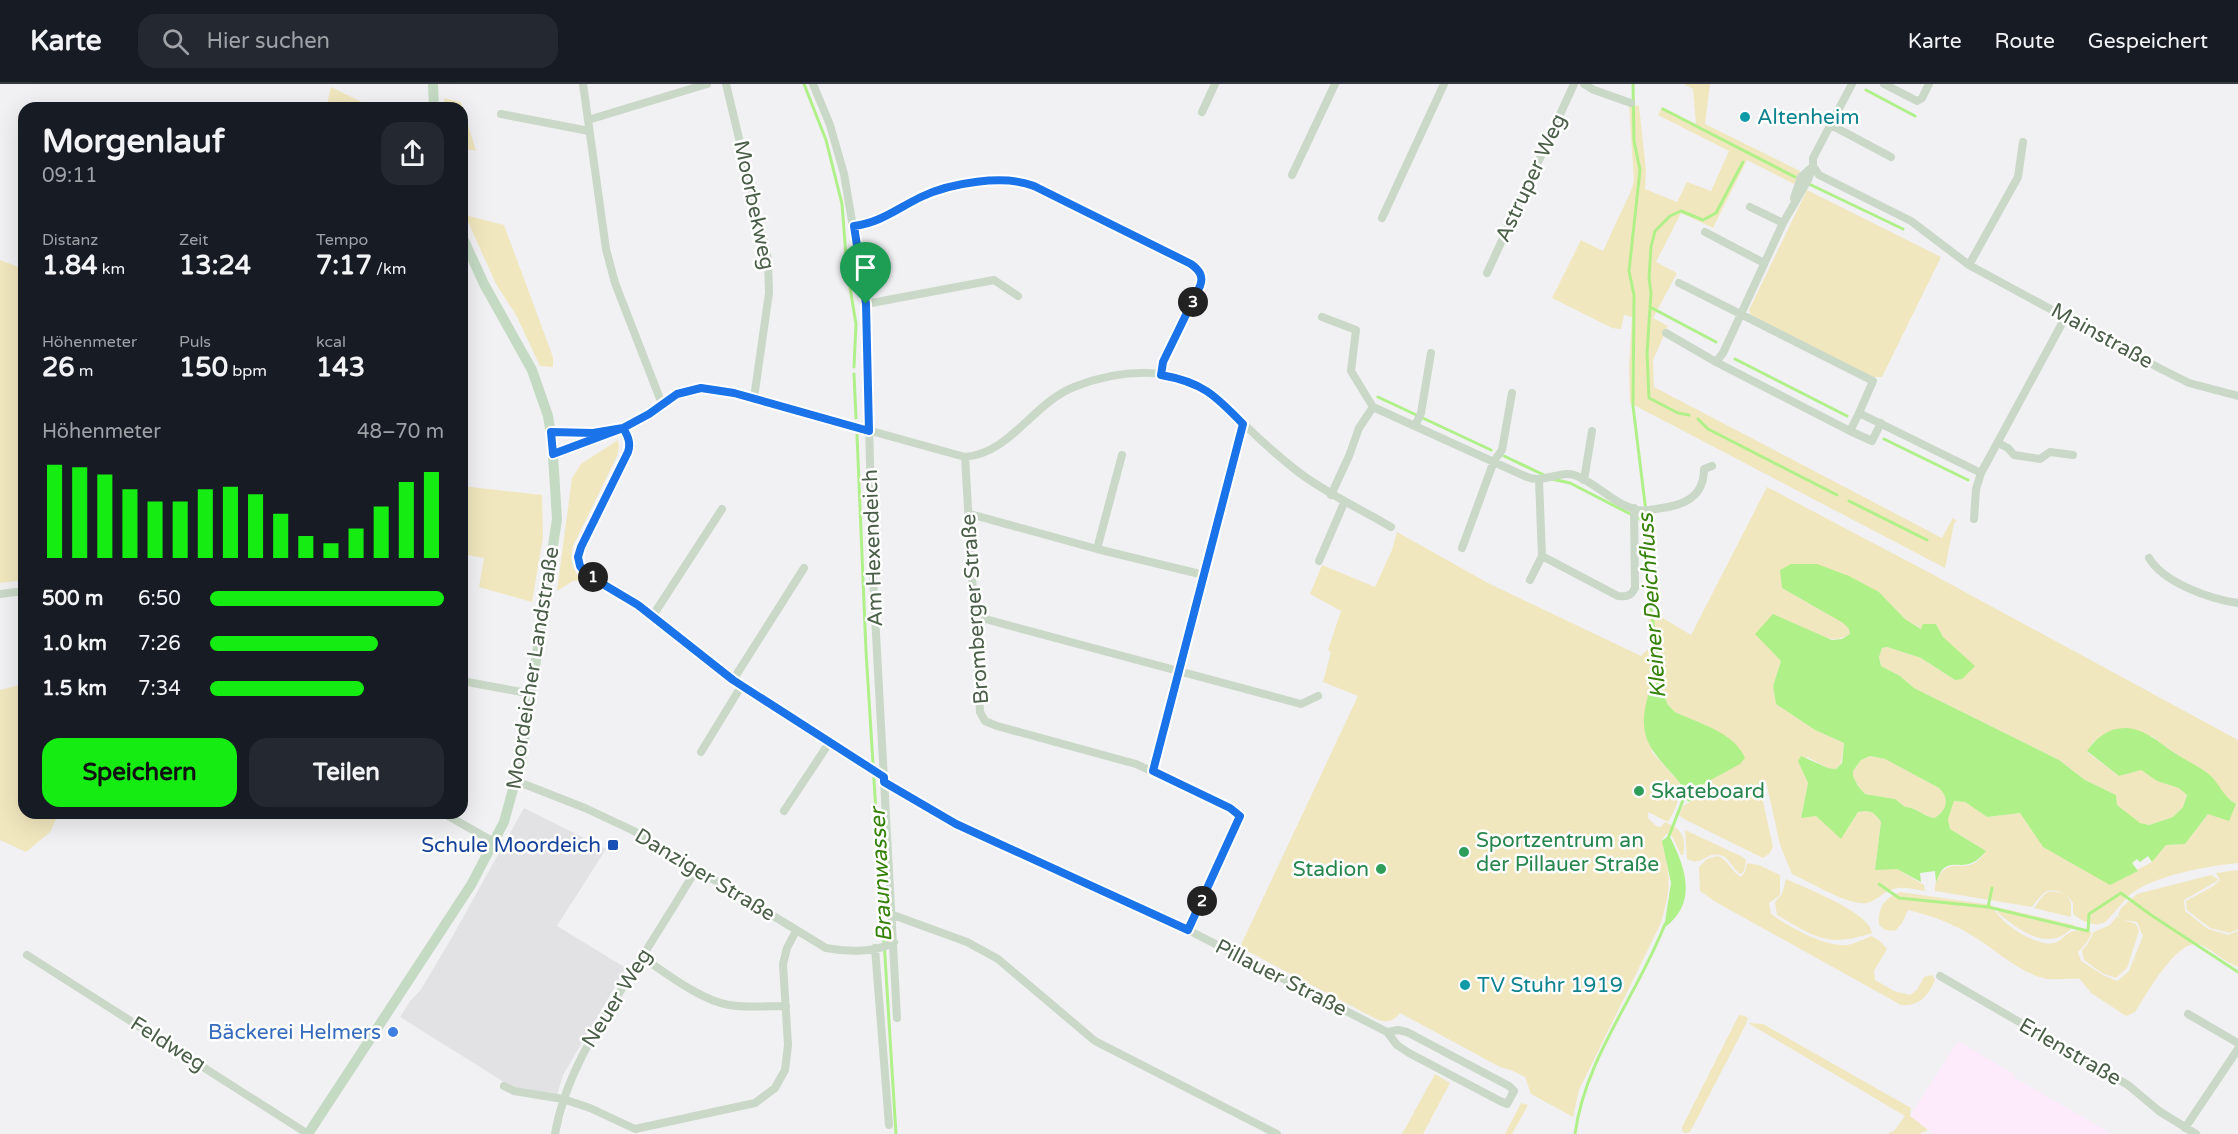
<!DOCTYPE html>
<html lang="de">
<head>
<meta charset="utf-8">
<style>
  :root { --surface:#171b24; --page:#242831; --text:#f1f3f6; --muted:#9ea1a6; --line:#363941; --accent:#15ec12 }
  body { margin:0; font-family:"Varela Round",sans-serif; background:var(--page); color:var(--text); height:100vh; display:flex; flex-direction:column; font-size:22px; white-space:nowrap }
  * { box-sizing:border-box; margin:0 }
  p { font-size:20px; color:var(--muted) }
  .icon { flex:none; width:33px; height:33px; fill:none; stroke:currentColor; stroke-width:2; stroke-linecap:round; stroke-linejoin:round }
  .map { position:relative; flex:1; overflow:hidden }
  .details { position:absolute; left:18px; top:18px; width:450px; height:717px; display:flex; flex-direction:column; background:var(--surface); border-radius:18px; box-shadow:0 6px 24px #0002 }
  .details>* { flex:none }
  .pin { position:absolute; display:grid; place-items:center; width:51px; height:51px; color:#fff; margin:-62px -26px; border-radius:50% 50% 50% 0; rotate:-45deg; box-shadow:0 0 6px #0007 }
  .pin .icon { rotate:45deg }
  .km { position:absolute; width:30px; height:30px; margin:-15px; border-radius:50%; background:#222; color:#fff; font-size:16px; line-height:30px; text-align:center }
  .round { display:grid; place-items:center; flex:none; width:63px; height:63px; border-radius:18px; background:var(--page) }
  .overview { display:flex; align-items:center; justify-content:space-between; height:102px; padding:0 24px }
  h1 { font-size:33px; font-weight:700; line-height:45px }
  .figures { display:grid; grid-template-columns:repeat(3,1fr); gap:9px; height:102px; padding:6px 24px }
  .figures div { display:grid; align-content:center }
  .figures b { font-size:26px; font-weight:700 }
  .figures small { font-size:16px; font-weight:400 }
  .figures p { font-size:16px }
  .chart { height:168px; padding:12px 24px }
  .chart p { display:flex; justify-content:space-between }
  .chart svg { width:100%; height:108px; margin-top:6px; stroke:var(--accent); stroke-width:6 }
  .cta { display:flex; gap:12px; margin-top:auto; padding:12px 24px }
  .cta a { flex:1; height:69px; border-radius:18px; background:var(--accent); color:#111; font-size:24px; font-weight:700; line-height:69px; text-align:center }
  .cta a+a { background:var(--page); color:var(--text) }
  ul { padding:0 24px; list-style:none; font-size:20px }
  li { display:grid; grid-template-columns:96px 72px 1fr; align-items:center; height:45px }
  li i { height:15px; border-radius:8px; background:var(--accent) }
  header { display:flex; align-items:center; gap:36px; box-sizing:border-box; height:84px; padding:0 30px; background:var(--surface); border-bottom:2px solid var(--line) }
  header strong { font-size:28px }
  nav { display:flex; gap:33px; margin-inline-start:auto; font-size:21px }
  .search { width:420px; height:54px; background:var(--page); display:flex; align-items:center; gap:15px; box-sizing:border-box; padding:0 21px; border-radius:18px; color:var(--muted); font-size:22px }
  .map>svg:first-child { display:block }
  .commercial { fill:#fdeafb }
  .education { fill:#e2e2e4 }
  .green { fill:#f1e7be }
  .water { fill:#b0f089; fill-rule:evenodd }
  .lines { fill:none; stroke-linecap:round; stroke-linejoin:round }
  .stream { stroke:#b0f089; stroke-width:3 }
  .street { stroke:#c9d8c7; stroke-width:8 }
  .secondary { stroke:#c4dac3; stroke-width:10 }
  .route-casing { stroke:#fff; stroke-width:12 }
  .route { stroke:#1a73e8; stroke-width:8 }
  .culture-dot { fill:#0f9aa8; stroke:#fff; stroke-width:2 }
  .leisure-dot { fill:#2e9e5b; stroke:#fff; stroke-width:2 }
  .transit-dot { fill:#1a4fb4; stroke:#fff; stroke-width:2 }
  .shop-dot { fill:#3f7fe0; stroke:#fff; stroke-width:2 }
  .labels { text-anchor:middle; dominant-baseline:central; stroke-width:5; stroke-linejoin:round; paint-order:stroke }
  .culture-label { font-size:21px; fill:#0d838f; stroke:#fff; text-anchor:start }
  .street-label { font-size:21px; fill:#4a5f47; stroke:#fff }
  .leisure-label { font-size:21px; fill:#27864d; stroke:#fff; text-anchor:start }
  .transit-label { font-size:21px; fill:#164399; stroke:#fff; text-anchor:end }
  .shop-label { font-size:21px; fill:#366cbe; stroke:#fff; text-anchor:end }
  .water-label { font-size:22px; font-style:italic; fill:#368209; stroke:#fff }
</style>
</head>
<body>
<header>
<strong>Karte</strong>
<div class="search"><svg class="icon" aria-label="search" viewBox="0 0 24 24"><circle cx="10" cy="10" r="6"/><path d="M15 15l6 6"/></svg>Hier suchen</div>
<nav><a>Karte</a><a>Route</a><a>Gespeichert</a></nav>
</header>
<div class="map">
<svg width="2238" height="1050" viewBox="0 0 2238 1050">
  <rect width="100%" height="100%" fill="#f1f0f3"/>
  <path class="commercial" d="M1958,957L2013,990L2015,994L2112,1050H1935L1910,1032Z"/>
  <path class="education" d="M524,724L606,765L557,842L626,884L563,991L557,1011L515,1005L400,933L411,916L420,907L451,855Z"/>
  <path class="green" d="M1684,0H1710L1705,40L1800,87L1794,100L1747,76L1713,144L1681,129L1656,178L1677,189L1653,234L1668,242L1653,276L1654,303L1942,454L1953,434L1957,437L1954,439L1945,484L1630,319L1629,282L1632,233L1624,231L1621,245L1612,244L1552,214L1581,156L1603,167L1631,107L1634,97L1629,21L1639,22L1646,86L1645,105L1677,118L1687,98L1711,107L1729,67L1658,31L1662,23L1696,40L1693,5Z
    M331,3L370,22L369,24H326Z
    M444,14L461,18L476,67L462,64V24H444Z
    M1807,106L1941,173L1882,293H1872L1751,231L1749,226Z
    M465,131L504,141L553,273V283L540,282L516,231L496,200Z
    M0,176L24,185V496L0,499Z
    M618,356L619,362L617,372L573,462C570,476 572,484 581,496L573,497L557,507L572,394L581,380Z
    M462,402L542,411L543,453L532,518L479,503L484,474L462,470Z
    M1767,403L1930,489L2238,656V779C2207,782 2157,791 2132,809C2123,816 2110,836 2103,839C2093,843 2080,836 2073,830V819L2066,810L2071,819V833L2034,824C2045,809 2046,804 2064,810C2048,801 2042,809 2032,823L1935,807C1935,801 1935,799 1938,794C1950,773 1960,788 1976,778C1980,776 1983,771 1986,767L1950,745L1948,735L1954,717L1965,718L1987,733L2020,729L2043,763L2110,800L2152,778L2166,761L2185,760L2208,730L2233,718L2220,707L2212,693L2166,664L2152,652L2094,657L2087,668L2119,692L2141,686L2157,697L2179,703L2187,711L2183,723L2173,733L2149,741L2140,740L2117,721L2116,711L2085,696L2059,676L1914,604L1900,592L1881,582L1879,573L1882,564L1887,563L1921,574L1955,596V566L1943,553L1936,540L1922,545L1905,535L1879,508L1782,504L1843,539L1849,545L1850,550C1841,555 1835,557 1825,553L1781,577L1773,602L1776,620L1815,646L1844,659L1841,679L1836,685L1828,684L1807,673L1804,690L1808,699L1801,733L1816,732L1847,746L1858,728C1871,726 1873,727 1881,738L1875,785H1897L1924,801L1925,807C1913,805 1899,801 1888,807C1881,811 1875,817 1867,819C1848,822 1810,798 1792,790L1780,761L1766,697L1759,699L1773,763L1769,770L1763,774L1684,735L1679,731L1683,722L1690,718L1698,703L1726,687L1716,647L1675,628L1668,621L1660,602L1650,603L1648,618L1652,668L1680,699C1680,714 1676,725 1668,738L1648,728V734L1656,742L1661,743L1665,738C1681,744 1687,754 1683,771H1681L1671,750H1666L1662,756C1670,793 1672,804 1660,841L1579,1006L1573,1033L1531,1010L1525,993L1511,986L1500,983L1400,929C1393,938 1386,939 1376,935L1240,863L1358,612L1323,598L1331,568L1328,566L1341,527L1310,510L1322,481L1375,503L1392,466L1397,448L1488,499L1641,572L1650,563L1648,525L1691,551Z
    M24,600V729H59L50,748L26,768L0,756V606Z
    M1870,672L1885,675L1939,704C1950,714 1947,727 1934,734C1924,732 1916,723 1905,723L1895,715L1865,710L1858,702L1853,692V687L1861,676Z
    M1685,746L1743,773L1746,776L1744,787L1741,790C1732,786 1730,772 1719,771C1705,768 1703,783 1687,775Z
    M1718,772C1729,777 1731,787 1741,793L1745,788L1747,779L1759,781L1780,791V811L1769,819L1771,830C1790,843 1820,861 1845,861C1853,861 1863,855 1872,852L1881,858L1887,865L1874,887L1875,896L1894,907L1910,911L1917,906L1924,893L1932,891L1935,896C1929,911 1919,923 1901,921L1714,817L1700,807L1699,783L1707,775Z
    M2238,786V845L2230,849L2210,844L2187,826L2186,817L2212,803L2220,796L2216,789Z
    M2211,791L2219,796L2184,816L2185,827L2208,845L2228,851L2238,847V883C2225,878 2214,867 2201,861C2178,851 2146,912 2135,928L2126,932L2091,909L2080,895C2068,894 2051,897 2043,894C2016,887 1993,863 1968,849C1949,838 1929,831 1908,826L1902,839L1895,847L1885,846L1879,841C1878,823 1884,815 1900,808L1992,821C1998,838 2035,863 2054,859C2059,858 2064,852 2069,849C2076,845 2085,847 2092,848L2087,858L2078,868L2081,877L2103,891L2117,897L2129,887L2143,852L2137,838L2124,836L2136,840L2139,847L2127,884L2116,894L2102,889L2084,876L2082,866L2087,861L2094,848L2110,841L2117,832L2120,834L2118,831L2121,824L2137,810Z
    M1786,795C1805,804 1870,828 1872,849C1826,864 1816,853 1777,831L1775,818L1782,810Z
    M1996,823L2074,841C2056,865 2031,854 2011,839C2005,834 1997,831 1996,823Z
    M1739,931L1745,932L1748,934L1746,940L1690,1048L1685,1049L1682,1047V1043Z
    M1748,939L1763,940L1911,1024L1910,1032L1928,1046L1919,1050H1888L1895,1046L1905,1032Z
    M1435,990L1450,999L1423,1050H1402Z
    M1521,1019L1528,1021L1512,1050H1505Z"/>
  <path class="water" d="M1791,480H1817L1849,492L1879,508L1905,535L1921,545L1923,540H1936L1943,553L1975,582L1962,595L1955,596L1921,574L1887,563L1882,564L1879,573L1881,582L1900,592L1914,604L2059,676L2085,696L2116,711L2117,721L2140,739L2149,741L2173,733L2183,723L2187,711L2179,704L2157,697L2141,686L2119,692L2087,667C2103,644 2125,637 2150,652C2158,656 2165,663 2173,668C2185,676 2201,683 2212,693C2221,703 2224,713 2236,720L2229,737L2208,730L2185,760L2166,761L2152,778L2148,772L2140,778L2137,775L2132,779L2138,787L2110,801L2043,763L2020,729L1987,733L1965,718L1954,717L1948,735L1950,745L1986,767C1967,791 1955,774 1943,785C1940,788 1938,794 1936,798L1935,787L1920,789L1921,798L1897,785L1875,786L1881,738C1874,728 1871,726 1858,728L1841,755L1816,732L1801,734L1808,699L1798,677L1801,672L1828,684L1836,685L1842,679L1844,659L1815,646L1776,620L1773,602L1781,577L1755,550L1773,530L1832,556L1842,555L1850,550L1849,545L1843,539L1782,504L1780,486ZM1870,672L1885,675L1939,704C1950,714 1947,727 1934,734C1923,732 1916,723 1905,723L1895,715L1865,710L1858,702L1853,692V687L1861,676Z
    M1660,601L1668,621L1675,628C1700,640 1734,648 1745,674L1740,680L1698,703L1690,718C1681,713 1680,709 1680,699C1664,679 1642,663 1644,635C1644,625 1648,613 1650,603Z
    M1669,751C1685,782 1699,819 1664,844L1671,799L1662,757Z"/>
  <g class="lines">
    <path class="stream" d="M804,0L826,56L842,120L847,185L856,240L854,283
      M1633,0L1634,57L1640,86L1629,187L1634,211L1633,322L1647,436L1649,508L1659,585L1657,604
      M1866,6L1915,32
      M1663,25L1795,93
      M1809,100L1903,145
      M1650,223L1716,258
      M1735,275L1847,332
      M854,290L856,334
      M1378,313L1491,366
      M1689,331L1678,329L1649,314L1647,269L1651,209L1649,194L1651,163L1655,147L1670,132L1681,127L1703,136L1716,129L1743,78
      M1698,335L1708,345L1837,411
      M857,351L866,567L896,1050
      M1884,355L1968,396
      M1504,372L1546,392
      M1552,395L1570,399L1642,436
      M1849,417L1927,456
      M1669,752L1685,711
      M1879,800L1899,814L1988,823
      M1992,804L1988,823L2088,847L2089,830L2121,809L2151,831L2238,888
      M1575,1050C1585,974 1638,910 1665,840"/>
    <path class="street" d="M583,0L606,165L615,199L662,320
      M726,0L768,175L769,209L754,314
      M813,0L830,41L844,90L866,220L873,495L897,934
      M1584,0L1594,6L1631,19
      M1884,0L1917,17L1922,14L1929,0
      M1202,28L1215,0
      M501,30L589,47
      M588,36L707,0
      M1831,41L1891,73
      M1813,82L1819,91L1911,137L1969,181L2161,285L2189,299L2238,312
      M1292,91L1335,0
      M1794,114L1801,93L1811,84
      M1750,123L1783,139
      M1382,134L1444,0
      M854,142C880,139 898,124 921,113C943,102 992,92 1016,97C1027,98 1037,103 1046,108L1197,184L1202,194V198L1163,278L1161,291
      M1705,148L1764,179
      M1969,181L2018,93L2023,58
      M1487,189L1574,0
      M1679,199L1873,297L1859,329
      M866,220L994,196L1018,212
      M1322,233L1356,246L1351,287L1373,323
      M1666,249L1716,278L1850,347L1859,329L1981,389
      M1716,278L1723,269L1783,139L1808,96L1813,82V74L1852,0
      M1415,342L1421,329L1431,269
      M623,344L630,362L581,463L578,473L580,482L587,490L638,521L733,596L884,693
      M1850,347L1872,357L1881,339
      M551,348L573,350L613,346
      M1998,359L2008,364L2014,371L2040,375L2050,368L2073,371
      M553,370L623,344L649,330L677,311L701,304L734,309L965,373C1011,369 1033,319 1074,303C1117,286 1175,280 1214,310C1225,319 1233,330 1243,339C1260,356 1278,372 1297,387C1327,410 1359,424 1391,443
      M965,373L979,610L980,628L985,637L997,642L1136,680L1230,724L1237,727L1240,732L1188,846
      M1539,396L1542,472L1618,512C1627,513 1631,512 1635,504L1634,424
      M1584,396L1592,347
      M1331,411L1349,372L1359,344L1373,323L1527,393C1545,400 1560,385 1577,392C1597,400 1615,421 1638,426C1644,427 1651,426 1656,425C1681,422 1704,415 1704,385L1712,382
      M970,430L1097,465L1204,491
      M1974,435L1976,405L1981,389L2066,232
      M1462,464L1494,377L1502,366L1512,309
      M1097,465L1122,371
      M2149,474C2164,499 2210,515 2238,519
      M1319,477L1344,419
      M1530,496L1542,472
      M0,510L24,507
      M974,532L1301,620L1318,612
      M652,533L722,425
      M733,596L804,484
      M462,597L532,610
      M701,668L742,601
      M1153,687L1243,340
      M516,697L585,724L634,747L826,864C847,868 876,869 894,858
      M884,698L956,740L1188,846L1387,948L1397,961L1409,969L1500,1017L1507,1020L1514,1007L1509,1002L1407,948L1398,946L1387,948
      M784,727L829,659
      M443,729L494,758
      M893,831L967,858L998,875L1095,957L1277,1050
      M875,864L889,1041
      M27,871L308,1050
      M642,873C666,889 700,916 729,921C747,924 767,922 786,922
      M1940,892L2128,1001L2159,1027L2196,1050
      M2188,930L2238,959
      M504,1002L514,1007L563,1015L590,1024L635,1045L755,1019L775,1004L785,986L788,961L783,880L787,864L796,847
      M2185,1044L2238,965
      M555,1050C565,992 597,944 628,895C651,859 674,822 696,786"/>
    <path class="secondary" d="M433,0L434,24
      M308,1050L471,801L504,738L521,676L557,435L552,356L548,332L532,286L484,200L462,152"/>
  </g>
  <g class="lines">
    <defs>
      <path id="route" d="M866,220L869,347L734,309L701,304L677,310L649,330L623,344L553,370L551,348L593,349L623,344C628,352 631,359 628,368L581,463L578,473L580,482L586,490L638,521L733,596L884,693V698L956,740L1188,846L1240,732L1230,724L1153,687L1243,340C1215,311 1202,298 1161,291L1163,278L1200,202C1204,192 1199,186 1191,180L1034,102C1004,90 950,99 921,113C898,124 880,139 854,142L866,220"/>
    </defs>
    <use href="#route" class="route-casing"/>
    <use href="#route" class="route"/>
  </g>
  <g class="culture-dot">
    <circle cx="1745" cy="33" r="6"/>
    <circle cx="1465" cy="901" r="6"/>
  </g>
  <g class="leisure-dot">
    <circle cx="1639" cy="707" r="6"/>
    <circle cx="1464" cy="768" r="6"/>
    <circle cx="1381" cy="785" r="6"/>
  </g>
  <rect class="transit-dot" x="607" y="755" width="12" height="12" rx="3"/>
  <circle class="shop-dot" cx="393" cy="948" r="6"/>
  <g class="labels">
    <g class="culture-label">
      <text x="1757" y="33">Altenheim</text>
      <text x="1477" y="901">TV Stuhr 1919</text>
    </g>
    <g class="street-label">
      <text transform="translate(1531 94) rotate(-65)">Astruper Weg</text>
      <text transform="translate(754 121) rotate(78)">Moorbekweg</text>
      <text transform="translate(2102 252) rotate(29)">Mainstraße</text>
      <text transform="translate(873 464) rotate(-92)">Am Hexendeich</text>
      <text transform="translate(975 525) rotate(-94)">Bromberger Straße</text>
      <text transform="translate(533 584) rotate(-81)">Moordeicher Landstraße</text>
      <text transform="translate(705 791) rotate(31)">Danziger Straße</text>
      <text transform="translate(1281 894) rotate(27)">Pillauer Straße</text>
      <text transform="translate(617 914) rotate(-58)">Neuer Weg</text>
      <text transform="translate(168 960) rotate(32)">Feldweg</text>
      <text transform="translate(2070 968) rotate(30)">Erlenstraße</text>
    </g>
    <g class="leisure-label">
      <text x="1651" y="707">Skateboard</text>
      <text x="1476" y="756">Sportzentrum an<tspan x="1476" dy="24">der Pillauer Straße</tspan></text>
      <text x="1369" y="785" text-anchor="end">Stadion</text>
    </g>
    <g class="transit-label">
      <text x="601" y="761">Schule Moordeich</text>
    </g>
    <g class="shop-label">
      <text x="381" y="948">Bäckerei Helmers</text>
    </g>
    <g class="water-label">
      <text transform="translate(1652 522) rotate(-94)">Kleiner Deichfluss</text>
      <text transform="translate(881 791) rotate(-93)">Braunwasser</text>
    </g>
  </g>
</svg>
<div class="pin" style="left:866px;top:220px;background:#1e9e55"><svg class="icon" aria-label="arrive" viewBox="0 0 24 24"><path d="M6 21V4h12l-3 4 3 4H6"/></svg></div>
<b class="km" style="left:593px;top:493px">1</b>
<b class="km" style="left:1202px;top:817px">2</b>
<b class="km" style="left:1193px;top:218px">3</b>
<section class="details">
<div class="overview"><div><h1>Morgenlauf</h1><p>09:11</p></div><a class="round"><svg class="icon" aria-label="share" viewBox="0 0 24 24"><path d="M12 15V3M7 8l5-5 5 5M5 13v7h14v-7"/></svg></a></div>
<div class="figures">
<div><p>Distanz</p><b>1.84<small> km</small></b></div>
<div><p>Zeit</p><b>13:24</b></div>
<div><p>Tempo</p><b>7:17<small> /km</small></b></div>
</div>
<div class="figures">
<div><p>Höhenmeter</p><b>26<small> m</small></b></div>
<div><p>Puls</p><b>150<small> bpm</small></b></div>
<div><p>kcal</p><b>143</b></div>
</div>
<div class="chart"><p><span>Höhenmeter</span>48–70 m</p>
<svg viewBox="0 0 160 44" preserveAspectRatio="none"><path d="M5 44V6M15 44V7M25 44V10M35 44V16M45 44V21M55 44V21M65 44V16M75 44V15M85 44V18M95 44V26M105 44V35M115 44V38M125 44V32M135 44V23M145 44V13M155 44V9"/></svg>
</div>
<ul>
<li><b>500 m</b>6:50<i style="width:100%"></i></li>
<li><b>1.0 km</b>7:26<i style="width:72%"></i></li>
<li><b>1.5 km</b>7:34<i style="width:66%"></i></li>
</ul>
<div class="cta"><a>Speichern</a><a>Teilen</a></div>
</section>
</div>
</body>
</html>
